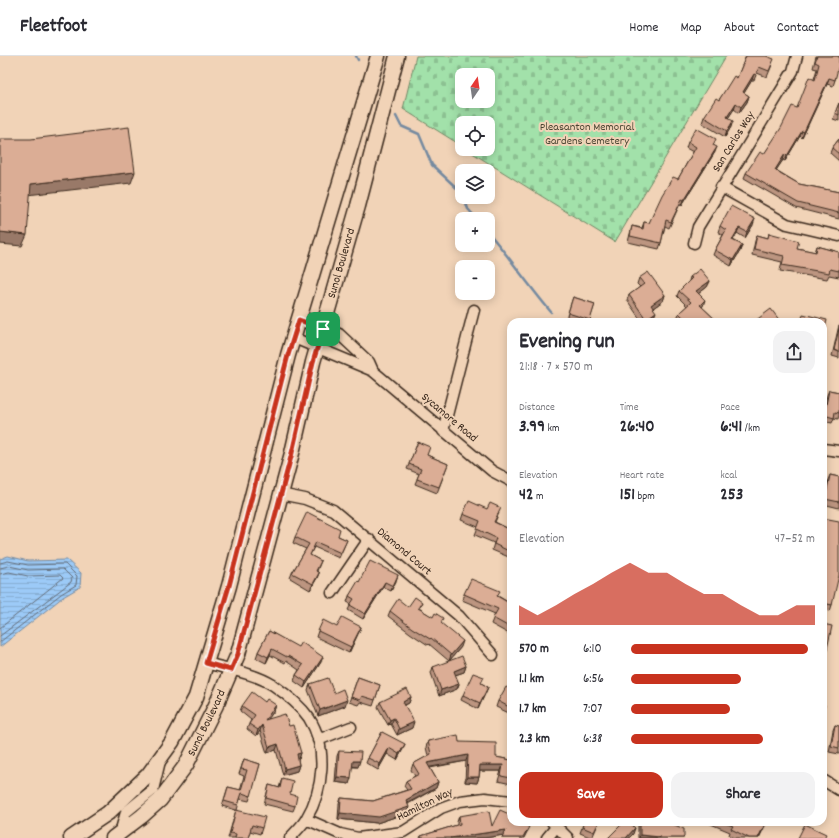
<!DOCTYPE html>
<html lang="en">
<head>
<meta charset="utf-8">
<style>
  :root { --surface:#fff; --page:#f2f2f3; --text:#2b2b33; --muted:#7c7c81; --line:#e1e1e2; --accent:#c8321e }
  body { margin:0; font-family:Dekko,sans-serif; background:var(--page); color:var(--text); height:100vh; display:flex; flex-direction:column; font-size:15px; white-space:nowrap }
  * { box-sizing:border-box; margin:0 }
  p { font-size:13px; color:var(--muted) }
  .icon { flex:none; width:22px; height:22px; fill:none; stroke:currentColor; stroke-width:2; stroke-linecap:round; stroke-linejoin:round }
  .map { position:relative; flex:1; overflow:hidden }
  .side { position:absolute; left:507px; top:262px; width:320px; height:508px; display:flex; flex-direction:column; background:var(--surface); border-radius:12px; box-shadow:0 2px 10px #0003 }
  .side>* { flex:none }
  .needle { width:26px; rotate:13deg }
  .tools { position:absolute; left:455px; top:12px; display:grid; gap:8px }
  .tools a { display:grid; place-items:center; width:40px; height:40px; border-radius:8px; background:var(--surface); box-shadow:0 2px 10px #0003; font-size:20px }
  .pin { position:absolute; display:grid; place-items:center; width:34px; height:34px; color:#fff; margin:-17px; border-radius:8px; box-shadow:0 2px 6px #0006 }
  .round { display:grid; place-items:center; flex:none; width:42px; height:42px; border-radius:12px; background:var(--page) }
  .headline { display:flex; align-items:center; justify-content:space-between; height:68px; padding:0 12px }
  h1 { font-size:22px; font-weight:700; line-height:30px }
  .figures { display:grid; grid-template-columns:repeat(3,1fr); gap:6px; height:68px; padding:4px 12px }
  .figures div { display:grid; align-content:center }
  .figures b { font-size:17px; font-weight:700 }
  .figures small { font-size:11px; font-weight:400 }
  .figures p { font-size:11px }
  .chart { height:112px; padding:8px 12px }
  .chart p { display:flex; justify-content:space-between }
  .chart svg { width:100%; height:72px; margin-top:4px; fill:var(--accent); opacity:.7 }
  .primary-button { display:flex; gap:8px; margin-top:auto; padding:8px 12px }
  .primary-button a { flex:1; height:46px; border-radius:12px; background:var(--accent); color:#fff; font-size:16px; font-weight:700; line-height:46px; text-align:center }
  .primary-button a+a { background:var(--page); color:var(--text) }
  ul { padding:0 12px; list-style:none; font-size:13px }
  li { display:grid; grid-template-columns:64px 48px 1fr; align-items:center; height:30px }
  li i { height:10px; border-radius:5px; background:var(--accent) }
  header { display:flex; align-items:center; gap:24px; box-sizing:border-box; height:56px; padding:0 20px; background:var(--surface); border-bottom:1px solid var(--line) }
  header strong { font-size:19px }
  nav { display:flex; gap:22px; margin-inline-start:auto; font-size:14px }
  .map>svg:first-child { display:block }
  .cemetery { fill:url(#cemetery-stones); stroke:#6e8664; fill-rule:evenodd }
  .water { fill:url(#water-rules); stroke:#758aa0 }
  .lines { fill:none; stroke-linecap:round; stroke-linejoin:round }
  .shore { stroke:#626a75; stroke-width:1 }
  .stream { stroke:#758aa0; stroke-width:2.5 }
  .street-casing { stroke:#3b2a1e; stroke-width:13 }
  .secondary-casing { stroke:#3b2a1e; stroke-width:17 }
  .street { stroke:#f1d3b7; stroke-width:10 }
  .secondary { stroke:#f1d3b7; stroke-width:14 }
  .wall { fill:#bc9580; stroke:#3b2a1e }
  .shaded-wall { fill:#997968; stroke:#3b2a1e }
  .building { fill:#dbad95; stroke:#3b2a1e }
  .route-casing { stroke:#fff; stroke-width:8 }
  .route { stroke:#c8321e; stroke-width:5 }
  .labels { text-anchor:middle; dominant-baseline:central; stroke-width:4; stroke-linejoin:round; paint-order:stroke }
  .park-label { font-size:12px; fill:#4a4533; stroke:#f1d3b7 }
  .street-label { font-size:12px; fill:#3b2a1e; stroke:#f1d3b7 }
</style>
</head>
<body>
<header>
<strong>Fleetfoot</strong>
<nav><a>Home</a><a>Map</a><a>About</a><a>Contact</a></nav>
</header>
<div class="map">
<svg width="839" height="782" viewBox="0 0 839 782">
  <defs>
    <pattern id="cemetery-stones" width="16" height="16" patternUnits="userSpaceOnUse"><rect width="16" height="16" fill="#a2e1aa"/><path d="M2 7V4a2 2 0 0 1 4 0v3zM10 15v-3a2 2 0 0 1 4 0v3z" fill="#8cc192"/></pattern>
    <pattern id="water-rules" width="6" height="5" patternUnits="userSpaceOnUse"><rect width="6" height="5" fill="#9ccaf7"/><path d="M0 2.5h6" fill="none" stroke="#87aed3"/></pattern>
  </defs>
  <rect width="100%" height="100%" fill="#f1d3b7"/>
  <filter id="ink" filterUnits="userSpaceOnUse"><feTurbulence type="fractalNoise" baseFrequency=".025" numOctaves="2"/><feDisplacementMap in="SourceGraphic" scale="8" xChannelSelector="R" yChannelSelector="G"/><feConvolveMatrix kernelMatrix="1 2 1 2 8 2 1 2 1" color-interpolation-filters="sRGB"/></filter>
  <g filter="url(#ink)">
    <path class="cemetery" d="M416,0H726L615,186L466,93H488V67H462V90L403,53ZM462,19H488V45H462Z"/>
    <path class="water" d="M8,500L28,505L67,504L81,517L80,531L63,541L0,591V503Z"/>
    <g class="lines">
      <path class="shore" d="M0,507L8,505L28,509L65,508L77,520L76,529L61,538L0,586
        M0,512L9,510L28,514L63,513L72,522L71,526L0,580
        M0,518L9,516L28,520L60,519L63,522L0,572"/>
      <path class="stream" d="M356,0L358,4
        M396,60L401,70L419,78L432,109L462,137
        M464,141L468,153L477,163
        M488,176C510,202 529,230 551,256
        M557,264L559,266"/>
      <defs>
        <path id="street" d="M721,131L787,168L839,180
          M694,187L698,171L793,15L797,0
          M299,264L339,278L369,306L373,315
          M294,282L373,315L492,415L511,425
          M443,375L474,254
          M823,393L839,395
          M280,438L305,443L333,454L459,560L493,599
          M332,537L369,483
          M206,607C227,613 254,617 273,629C286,638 300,649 309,662C328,692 324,733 306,763C302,770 295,776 290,782
          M318,684L351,671
          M823,724L839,734
          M306,763L340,778L358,782L403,776L441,752L460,745L485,742L511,745
          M552,766L568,782
          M120,777L126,756L153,734L160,705
          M547,782L557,770"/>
        <g id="secondary">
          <path d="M71,782L108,757L148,719L172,686L196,641L229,530L288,299L378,0"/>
          <path id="s1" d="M113,782L142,760L160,744L186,709L216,649L238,598L292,397L313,306L358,150L397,0"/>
        </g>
      </defs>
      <use href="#street" class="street-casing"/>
      <use href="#secondary" class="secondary-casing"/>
      <use href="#street" class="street"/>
      <use href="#secondary" class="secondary"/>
    </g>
    <path class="wall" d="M746,0L772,9L767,21L757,17L754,24H752L744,37L749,40L747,46L739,57L734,53L728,62L731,71L725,81L702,67L704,61L737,22Z
      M816,0H839L835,24L833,30L827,28L802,82L800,80L785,105L783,104L776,114L799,128L839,136V163L796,152L744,122L746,117L764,98L797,52L814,23L817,13L813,12Z
      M839,47V65L833,63Z
      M839,83V105L830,97L832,92Z
      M688,86L714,89L715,96L682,149L680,148L669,172L665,170L661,187L659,193L628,186L632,170L642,172L644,166L649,167L678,123L693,96L686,92Z
      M753,169L745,182L737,177L733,184L742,189L740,195L731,210L713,199L715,194L723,179L718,176L720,170Z
      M769,177L797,192L815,196L817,190L839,196V221L829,219L827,223L780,215L782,206L752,199L755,185L757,179L768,182Z
      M690,221L710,225L707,231L698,238L703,250L702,251L718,266H680L677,263L679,257L687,250L677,240L679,235L689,225Z
      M639,222L665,239L663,245L653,252L654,261L647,266H642L627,244L629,239L640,231L637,228Z
      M573,241L595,248L589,266H576L566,263Z
      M839,269V302L832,300Z
      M829,334L839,336V359L838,363L834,362L832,367L823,365V358L827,339Z
      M418,386L427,399L448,408L437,437L415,428L419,418L407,413Z
      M830,419L839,421V452L823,448L828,424Z
      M487,453L499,457L495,466L511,474V502L492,494L494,487L475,479L478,471L461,464L463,458Z
      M823,462L832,549L830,555L823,553Z
      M338,480L347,484L339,502L314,491L310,499L321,505L317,515L319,517L317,522L310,534L290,522L292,517L306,493L293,487L295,481Z
      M396,525L391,535L383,531L363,563L348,554L351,548L347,546L349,540L359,526Z
      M464,538L498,540L511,548V579L491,568L495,558L462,544Z
      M422,546L419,552L442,568L461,591L449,605L429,588L428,589L410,577L388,560L390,555L408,551Z
      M361,571L349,597L316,581L318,575Z
      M269,575L321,606L304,632L294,625L296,619L299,614L286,605L285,607L270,599L266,607L256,602L258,596Z
      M466,610L464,616L455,619L459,628L457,633L439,640L431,617L433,611Z
      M358,621L380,629L373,650L360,646L358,649L349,646Z
      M481,627L488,631L478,653L461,644L463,639Z
      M310,628L334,637L345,650L318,660L308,634Z
      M511,633V658L496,651L498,645Z
      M411,641L409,647L405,649L412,672L397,679L391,668L388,669L378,651L380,646Z
      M265,646L276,649L274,655L268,663L289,670L301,697L299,703H298L299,709L297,715L283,719L276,694L267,697L260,675L256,680L247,673L249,668L251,664L240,655L242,650Z
      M835,669L839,670V698L829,696L833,674Z
      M382,676L403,693L397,704L387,698L378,714L366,707L368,702Z
      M428,685L459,686L496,701L511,704V728L498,725L501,715H480L479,721L477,727L465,726L466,705L430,712L438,726L436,732L408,748L407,757L377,767L338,763L339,748L341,742L373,745L407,734L404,730L406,725L415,720L411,714L413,708L428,700L426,691Z
      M339,695L358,711H352L349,728L335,726L337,700Z
      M244,703L260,708L249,745L240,743L237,754L262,772L260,778L250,775L248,782H228L236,754L222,750L228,731L240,734L244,720L239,718Z
      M282,722L295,750L293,755L264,748L269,729L279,732Z
      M459,760L492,770L509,761L527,776L524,782H502L503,779L485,782H420L421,780L457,769V766Z
      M584,766H599L592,782L580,777Z
      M638,766H668L684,782H638Z
      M706,766H767L759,782H735L729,779L730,776Z"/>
    <path class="shaded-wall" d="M754,18L752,24L741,42L743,36Z
      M829,22L827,28L802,82L804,76Z
      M749,40L747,46L739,57L741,51Z
      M736,47L734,53L725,67L727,61Z
      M733,65L731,71L725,81L727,75Z
      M802,75L800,80L785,105L787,100Z
      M717,91L715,96L682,149L684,144Z
      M785,98L783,104L773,119L775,114Z
      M135,116L131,127L27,139L31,128Z
      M755,163L753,169L745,182L747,176Z
      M739,172L737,177L730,189L732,184Z
      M0,176L27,179L22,190L0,188Z
      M742,189L740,195L731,210L733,204Z
      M710,225L707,231L694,241L696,235Z
      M665,239L663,245L649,255L651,249Z
      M705,244L703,250L698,255L700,249Z
      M656,256L654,261L647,266H645L646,263Z
      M319,517L317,522L310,534L313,528Z
      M398,519L396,525L391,535L393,530Z
      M385,526L383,531L363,563L365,558Z
      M361,571L359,576L349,597L351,591Z
      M463,585L461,591L449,605L451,599Z
      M272,593L270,599L266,607L268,601Z
      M323,601L321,606L304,632L306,626Z
      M466,610L464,616L452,620L454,615Z
      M459,628L457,633L439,640L441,634Z
      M488,631L486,636L478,653L480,647Z
      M411,641L409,647L401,651L403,646Z
      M347,644L345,650L318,660L320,654Z
      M276,649L274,655L263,670L265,664Z
      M394,662L391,668L388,669L390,664Z
      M414,666L412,672L397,679L399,673Z
      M262,669L260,675L256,680L258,674Z
      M278,688L276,694L267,697L269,691Z
      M405,688L403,693L397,704L399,698Z
      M389,692L387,698L378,714L380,708Z
      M301,697L299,703L295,704L297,698Z
      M468,699L466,705L425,712L427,707Z
      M353,705H360L358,711L351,710Z
      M299,709L297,715L283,719L285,713Z
      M480,709H503L501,715H478Z
      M337,721L351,722L349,728L335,726Z
      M467,721H479L477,727L465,726Z
      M438,726L436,732L404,749L406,744Z
      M409,751L407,757L377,767L338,763L340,757Z
      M766,766L759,782H758Z
      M635,772L633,778L629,782H626Z
      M506,774L504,779L485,782H450Z
      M640,779L660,781V782H639Z"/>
    <path class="building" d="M746,0H766L774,3L769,15L759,11L756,19L754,18L743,36L749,40L741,51L736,47L727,61L733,65L727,75L704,61L716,42L719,44L734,20L737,22Z
      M817,0H839V9L835,24L829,22L804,76L802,75L787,100L785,98L775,114L799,128L839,136V157L798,147L746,117L760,96L764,98L781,72L792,50L797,52L809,21L815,24L819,8L815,6Z
      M839,47V59L835,57Z
      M129,71L135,116L31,128L27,179L0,176V83H31Z
      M696,72L716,83L713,89L717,91L684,144L682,143L671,166L666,164L661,187L630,180L632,170L643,173L644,166L649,167L662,139L673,121L678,123L696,91L688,86Z
      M839,83V98L832,92Z
      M731,150L755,163L747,176L739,172L732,184L742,189L733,204L715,194L726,174L720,170Z
      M769,177L799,185L797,192L816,196L817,190L839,196V215L830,213L829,217L782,209L784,200L754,193L757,179L768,182Z
      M700,213L710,225L696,235L705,244L700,249L718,266H688L679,257L691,246L679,235L692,222L690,221Z
      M648,216L665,239L651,249L656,256L646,263L629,239L644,228L639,222Z
      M573,241L595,248L590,264L568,257Z
      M771,253L780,265L778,266H756L755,265Z
      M803,258L827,264L823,281V266H801Z
      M839,272V296L834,294Z
      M829,334L839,336V357L835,356L834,362L824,359Z
      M418,386L430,391L427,399L448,408L439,431L417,423L421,413L409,408Z
      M830,419L839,421V446L825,443Z
      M469,445L487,453L490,447L501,452L494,466L511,474V496L494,488L496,482L477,473L480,465L463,458Z
      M307,456L340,473L338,480L347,484L341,497L316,486L310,499L321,505L316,515L319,517L313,528L292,517L309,488L295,481Z
      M823,462L839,465V519L832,549L823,547Z
      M370,505L398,519L393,530L385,526L365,558L350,549L354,543L349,540L358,525L359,526Z
      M471,523L500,535L497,540L511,548V572L493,562L498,553L464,538Z
      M415,541L422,546L418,552L433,561L435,557L443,562L441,567L463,585L451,599L431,582L430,583L412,572L390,555L398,543L408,551Z
      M342,561L361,571L351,591L318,575L323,564L337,571Z
      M823,568L832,570L824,607H823Z
      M269,575L298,591L301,586L323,601L306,626L296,619L303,609L288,600L287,601L272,593L268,601L258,596Z
      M462,600L466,610L454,615L459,628L441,634L433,611Z
      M473,617L484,621L481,627L488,631L480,647L463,639Z
      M358,621L380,629L375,644L362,640L360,644L351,641Z
      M328,622L334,637L343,633L347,644L320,654L310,628Z
      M506,631L511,633V652L498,645Z
      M407,633L411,641L403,646L414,666L399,673L394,662L390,664L380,646Z
      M252,636L265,646L267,643L276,649L265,664L285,658L289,670L293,669L301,697L297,698L299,709L285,713L278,688L269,691L262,669L258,674L249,668L255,659L242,650Z
      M823,649H825L823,659Z
      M835,669L839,670V692L831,690Z
      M382,676L405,688L399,698L389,692L380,708L368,702Z
      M458,679L459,686L496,687V701L511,704V722L501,720L503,709H480L479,721H467L468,699L427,707L438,726L406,744L409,751L379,761L340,757L341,742L373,745L411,733L406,725L419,718L413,708L431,698L428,685Z
      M339,695L361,696L360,705H353L351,722L337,721Z
      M244,703L260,708L251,740L242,737L238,749L224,745L228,731L241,734L247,714L241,713Z
      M282,722L293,725L290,738L297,740L295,750L266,742L269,729L280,732Z
      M236,754L265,761L262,772L252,769L248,782H235L236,778L230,777Z
      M500,754L509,758L508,760L511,762V766H520L529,771L523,782H502L506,774L450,782H451H421V780L460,768L459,760L489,755L492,770Z
      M584,766H599L594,776L582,771Z
      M624,766H629L635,772L626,782H608Z
      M640,766H668L684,773V781L683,782H660V781L640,779Z
      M722,766H766L758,782H749L731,773L733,770Z
      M805,768L826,778L824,782H798Z"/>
  </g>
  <g class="lines" filter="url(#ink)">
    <defs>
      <path id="route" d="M299,264L323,273L313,306L292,397L238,598L231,614L206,607L229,530L288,299Z"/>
    </defs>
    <use href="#route" class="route-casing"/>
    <use href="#route" class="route"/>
  </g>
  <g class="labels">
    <g class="park-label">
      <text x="587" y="71">Pleasanton Memorial<tspan x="587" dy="14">Gardens Cemetery</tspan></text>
    </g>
    <g class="street-label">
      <text transform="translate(734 86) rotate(-58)">San Carlos Way</text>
      <text stroke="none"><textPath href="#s1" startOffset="631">Sunol Boulevard</textPath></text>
      <text transform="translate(449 362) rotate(40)">Sycamore Road</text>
      <text transform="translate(404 496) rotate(40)">Diamond Court</text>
      <text stroke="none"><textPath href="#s1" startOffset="151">Sunol Boulevard</textPath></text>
      <text transform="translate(425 749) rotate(-26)">Hamilton Way</text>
    </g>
  </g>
</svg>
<div class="tools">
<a><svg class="needle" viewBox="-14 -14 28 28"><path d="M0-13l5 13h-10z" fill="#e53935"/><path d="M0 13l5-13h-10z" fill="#7c7c81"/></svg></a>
<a><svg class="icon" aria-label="locate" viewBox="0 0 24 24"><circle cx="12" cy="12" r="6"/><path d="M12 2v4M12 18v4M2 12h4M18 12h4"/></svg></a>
<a><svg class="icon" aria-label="layers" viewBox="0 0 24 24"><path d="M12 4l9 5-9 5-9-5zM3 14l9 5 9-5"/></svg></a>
<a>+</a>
<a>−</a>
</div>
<div class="pin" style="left:323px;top:273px;background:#1e9e55"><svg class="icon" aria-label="arrive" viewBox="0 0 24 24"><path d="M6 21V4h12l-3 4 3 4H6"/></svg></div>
<section class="side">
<div class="headline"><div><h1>Evening run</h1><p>21:18 · 7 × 570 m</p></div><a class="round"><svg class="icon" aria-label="share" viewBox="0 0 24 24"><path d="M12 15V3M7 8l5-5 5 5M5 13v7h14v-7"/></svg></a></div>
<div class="figures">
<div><p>Distance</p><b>3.99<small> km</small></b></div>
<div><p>Time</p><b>26:40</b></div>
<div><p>Pace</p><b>6:41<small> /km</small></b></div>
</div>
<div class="figures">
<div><p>Elevation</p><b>42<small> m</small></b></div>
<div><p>Heart rate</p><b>151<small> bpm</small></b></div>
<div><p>kcal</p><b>253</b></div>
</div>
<div class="chart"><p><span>Elevation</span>47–52 m</p>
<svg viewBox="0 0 160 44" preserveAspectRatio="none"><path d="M0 44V32L10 38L20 32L30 25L40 19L50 12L60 6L70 12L80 12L90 19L100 25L110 25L120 32L130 38L140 38L150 32L160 32V44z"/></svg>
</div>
<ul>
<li><b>570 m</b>6:10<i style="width:96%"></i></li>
<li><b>1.1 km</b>6:56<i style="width:60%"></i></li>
<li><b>1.7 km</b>7:07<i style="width:54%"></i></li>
<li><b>2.3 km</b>6:38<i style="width:72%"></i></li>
</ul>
<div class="primary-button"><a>Save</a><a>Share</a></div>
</section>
</div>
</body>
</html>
